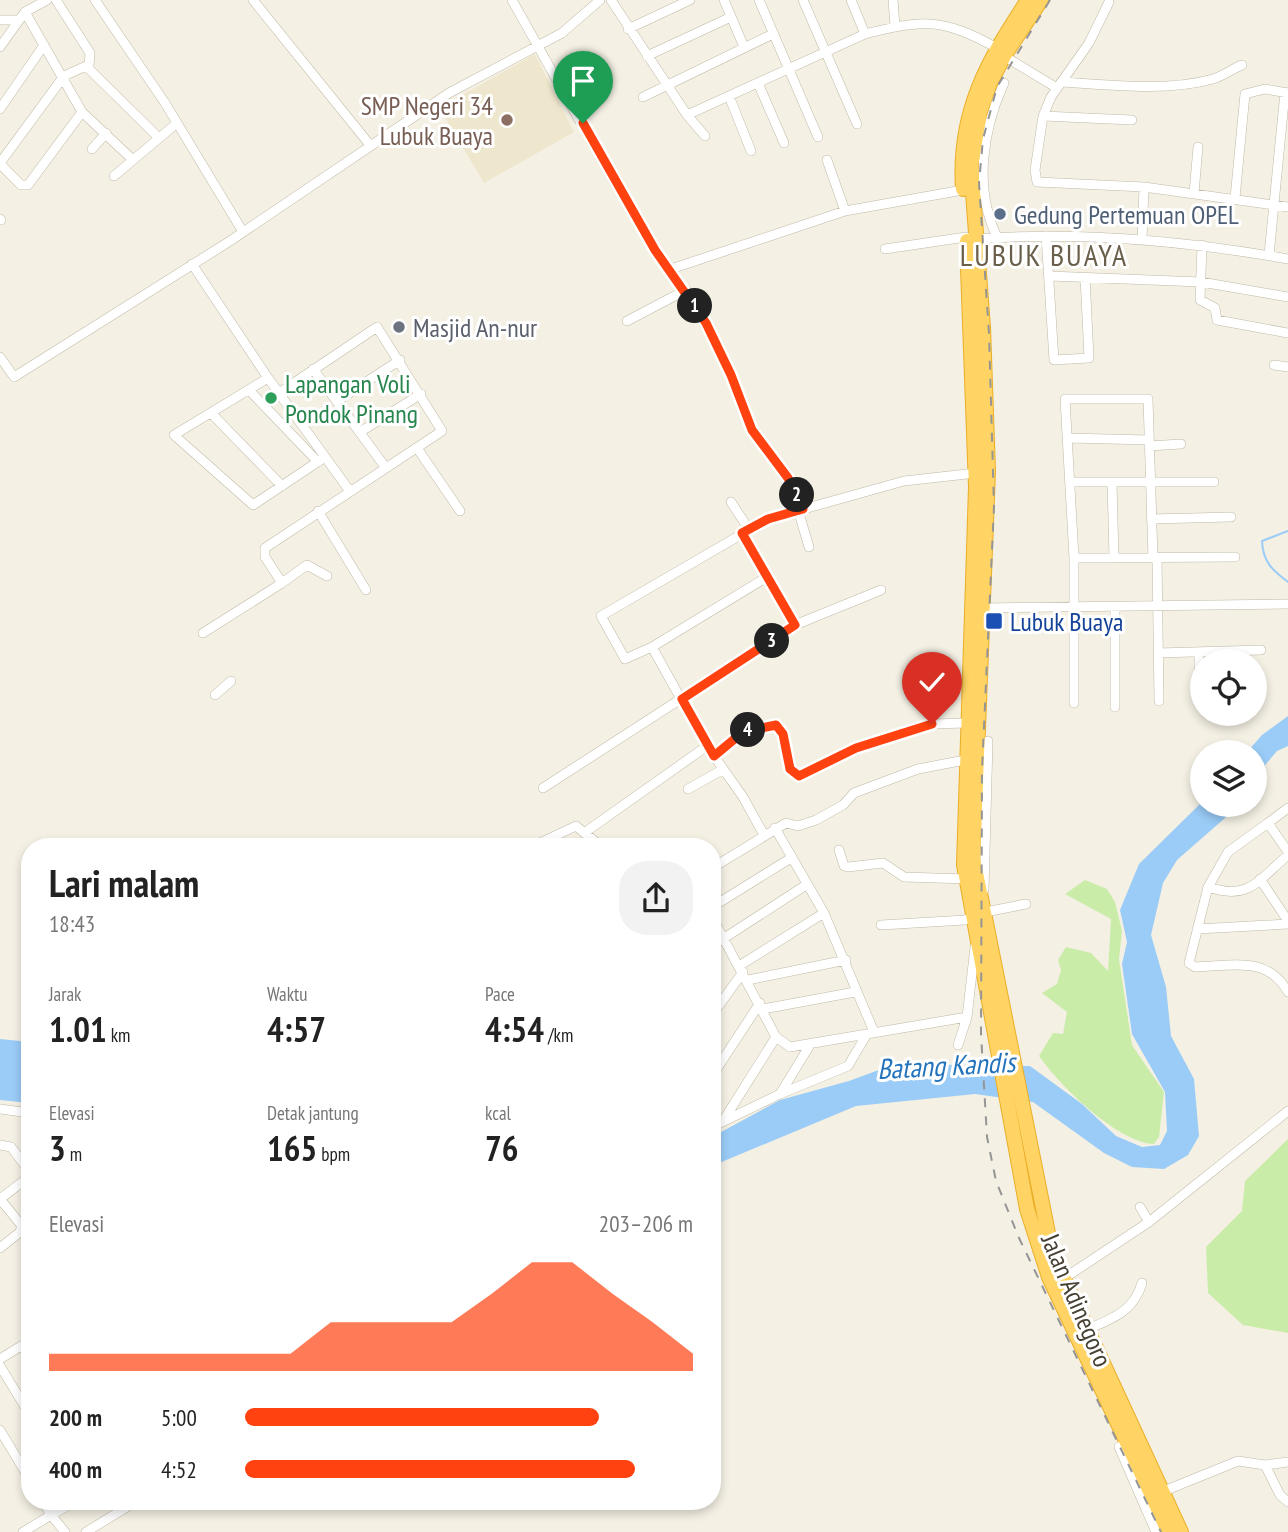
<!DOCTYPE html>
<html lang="id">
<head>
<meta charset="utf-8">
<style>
  :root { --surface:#fff; --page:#f2f2f2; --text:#222; --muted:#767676; --accent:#ff4210 }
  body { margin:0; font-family:"PT Sans Narrow",sans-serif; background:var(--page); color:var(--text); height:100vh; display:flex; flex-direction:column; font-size:26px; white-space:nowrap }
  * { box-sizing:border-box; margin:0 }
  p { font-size:23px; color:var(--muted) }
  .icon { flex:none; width:38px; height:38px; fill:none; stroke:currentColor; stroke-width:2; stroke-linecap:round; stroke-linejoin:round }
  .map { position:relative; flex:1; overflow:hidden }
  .details { position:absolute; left:21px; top:838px; width:700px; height:672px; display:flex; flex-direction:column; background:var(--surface); border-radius:28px; box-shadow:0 4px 10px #0003 }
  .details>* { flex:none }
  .tools { position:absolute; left:1190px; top:649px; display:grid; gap:14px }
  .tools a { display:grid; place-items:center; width:77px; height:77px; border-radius:50%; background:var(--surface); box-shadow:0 4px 10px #0003; font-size:35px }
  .pin { position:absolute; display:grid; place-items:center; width:60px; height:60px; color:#fff; margin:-72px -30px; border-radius:50% 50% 50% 0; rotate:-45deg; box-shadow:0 0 7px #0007 }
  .pin .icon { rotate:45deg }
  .km { position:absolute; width:35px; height:35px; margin:-18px; border-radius:50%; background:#222; color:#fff; font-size:19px; line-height:35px; text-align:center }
  .round { display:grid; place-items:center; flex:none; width:74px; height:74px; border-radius:28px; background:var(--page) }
  .headline { display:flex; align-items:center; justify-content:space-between; height:119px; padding:0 28px }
  h1 { font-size:38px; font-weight:700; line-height:52px }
  .figures { display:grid; grid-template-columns:repeat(3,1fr); gap:10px; height:119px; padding:7px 28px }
  .figures div { display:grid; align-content:center }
  .figures b { font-size:35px; font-weight:700 }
  .figures small { font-size:19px; font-weight:400 }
  .figures p { font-size:19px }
  .chart { height:196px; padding:14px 28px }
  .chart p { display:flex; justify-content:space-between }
  .chart svg { width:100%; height:126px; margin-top:7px; fill:var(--accent); opacity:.7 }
  ul { padding:0 28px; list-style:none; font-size:23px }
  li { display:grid; grid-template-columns:112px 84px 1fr; align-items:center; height:52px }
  li i { height:18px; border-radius:9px; background:var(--accent) }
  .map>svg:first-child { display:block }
  .education { fill:#eee7cd }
  .green { fill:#caeca9 }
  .water { fill:#9accf7 }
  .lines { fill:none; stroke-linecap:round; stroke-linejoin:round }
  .stream { stroke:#9accf7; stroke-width:2 }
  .minor-casing { stroke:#c0b9a6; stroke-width:10 }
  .highway-casing { stroke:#ebae27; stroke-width:16 }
  .minor { stroke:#fff; stroke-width:9 }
  .highway { stroke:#ffd464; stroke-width:14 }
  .rail { stroke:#959595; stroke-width:2; stroke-dasharray:9 9; stroke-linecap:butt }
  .route-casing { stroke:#fff; stroke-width:14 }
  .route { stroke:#ff4210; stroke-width:9 }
  .education-dot { fill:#8d6e63; stroke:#fff; stroke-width:2.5 }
  .service-dot { fill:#5c6f8a; stroke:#fff; stroke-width:2.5 }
  .worship-dot { fill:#6b7280; stroke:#fff; stroke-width:2.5 }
  .leisure-dot { fill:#2e9e5b; stroke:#fff; stroke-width:2.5 }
  .transit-dot { fill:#1a4fb4; stroke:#fff; stroke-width:2.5 }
  .labels { text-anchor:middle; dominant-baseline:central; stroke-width:6; stroke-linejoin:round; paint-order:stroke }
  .education-label { font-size:26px; fill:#785e54; stroke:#fff; text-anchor:end }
  .service-label { font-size:26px; fill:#4e5e75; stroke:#fff; text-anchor:start }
  .worship-label { font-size:26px; fill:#5b616d; stroke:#fff; text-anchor:start }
  .leisure-label { font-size:26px; fill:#27864d; stroke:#fff; text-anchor:start }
  .transit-label { font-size:26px; fill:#164399; stroke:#fff; text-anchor:start }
  .street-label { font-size:26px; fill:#474034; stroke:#fff }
  .water-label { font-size:28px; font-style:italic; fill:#2373bc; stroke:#fff }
  .quarter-label { font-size:30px; letter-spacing:2px; fill:#6a5f4a; stroke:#fff }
</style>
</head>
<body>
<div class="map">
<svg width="1288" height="1532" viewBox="0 0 1288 1532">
  <rect width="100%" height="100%" fill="#f4f0e4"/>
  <path class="education" d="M535,54L574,132L484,183L439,108Z"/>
  <path class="green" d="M1085,880L1107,889L1115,902L1122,931L1119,959L1132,1045L1164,1092L1159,1137L1154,1144C1118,1143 1059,1085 1039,1056L1053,1033L1063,1034L1067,1012L1042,993L1057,984L1061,970L1058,960L1066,947L1091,953L1108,971L1111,919L1065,894Z
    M1288,1139V1333L1243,1325L1208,1293L1206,1247L1242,1211L1245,1181Z"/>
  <path class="water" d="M1288,716V746L1277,751L1255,777V752H1247L1262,735Z
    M1202,802V805H1234L1225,818L1177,860L1163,883L1151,935L1166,987L1171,1036L1194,1079L1199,1136L1188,1155L1164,1169L1132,1167L1104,1153L1033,1102L975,1094L856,1106L712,1166V1137L780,1100L849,1081L903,1061L965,1066H1030L1082,1104L1116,1136L1142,1147L1160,1145L1167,1131L1165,1092L1132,1034L1122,964L1127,942L1120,910L1139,864Z
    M0,1039L30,1042V1103L0,1100Z"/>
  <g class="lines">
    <path class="stream" d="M1288,531L1262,541C1263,562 1272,570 1288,582"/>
    <defs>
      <path id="minor" d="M56,0L90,53L89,66
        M95,0L165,103L243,232
        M253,0L370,145
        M512,0L617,187L655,250L671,269L845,211L963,190
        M611,0L687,115L865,34C925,19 942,18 997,48
        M724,0L744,47
        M759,0L818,137
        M803,0L857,124
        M851,0L865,34
        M893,0L895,26
        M1109,2L1089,43L1051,97L1043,116L1035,170L1037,182L1144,187L1288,207
        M0,20H17
        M628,29L690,0
        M0,47L25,12L47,0
        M647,56L731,17
        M1004,56L1057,88
        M1061,82C1110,85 1166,92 1213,79C1223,76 1232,69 1242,65
        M758,83L784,143
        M729,96L751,151
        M643,97L773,34
        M0,109L44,45
        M82,112L133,160
        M687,115L705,136
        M1043,116L1132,120
        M92,149L106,133
        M827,160L845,211
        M0,163L64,76L86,66L159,138
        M0,164L21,185H28L82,112L25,12
        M114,176L177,123
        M1194,193L1198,147
        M1235,198L1245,94L1265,89L1288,93
        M0,219L1,220
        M1046,236L1054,360L1089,358L1085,277
        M997,237C974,189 982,131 1004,83
        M976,239C1079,231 1186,241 1288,259
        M1142,240L1144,187
        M1202,245L1200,300L1215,308L1217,320L1288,333
        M885,249L966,237
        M1269,255L1285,92
        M192,264L268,378L349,490
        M671,269L722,354L752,430L788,478L803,509
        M1049,276L1201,282L1288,297
        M627,321L686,290
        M0,357L14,377L230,241L449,93L562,33L600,0
        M1274,365L1288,367
        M313,369L386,468
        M268,378L174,435L253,505L325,457
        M249,390L318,462
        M337,401L400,360
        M211,413L282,486
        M360,432L421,394
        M1068,438L1149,440
        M1149,446L1181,444
        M417,448L460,511
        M1071,482H1214
        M1112,482L1114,558
        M731,502L748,528
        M798,510L809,547
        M318,511L366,590
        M1151,519L1231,517
        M742,533L795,625
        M1157,557L1159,701
        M1074,558L1235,557
        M282,583L307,565L327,576
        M1115,606V707
        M984,608L1288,604
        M203,633L282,583L265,557V548L442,431L377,327L279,393
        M652,647L767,577
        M1158,653L1261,650
        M1199,693V652
        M215,695L231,681
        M1074,703V558L1065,399H1148L1153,558
        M714,756L743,732L776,725L783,734L790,769L799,776L865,745L932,724L966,723
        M543,788L795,625L881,590
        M688,789L722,770
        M1268,823L1288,808
        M775,828L824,913L874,1032
        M584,833L707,746
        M764,835L743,797L707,746L652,647L625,659L601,616L768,519L904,481L976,473
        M531,847L576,826L602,847
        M839,850L844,866L848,867L883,863L904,877L967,879
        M1288,855C1258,880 1250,901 1208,887L1189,963L1195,967C1232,966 1267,955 1288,992
        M712,868L786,823L798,826L816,820L843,805L854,793L918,769L965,760
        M1260,879L1288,921
        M1208,887L1228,852L1268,823L1288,852
        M984,890L988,741
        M712,907L791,858
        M712,917L776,1037L790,1047L967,1017L975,947
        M881,925L965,920L985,912L1026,904
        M1197,929L1288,924
        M712,946L806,885
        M739,966L824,913
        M748,980L846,960
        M763,1009L855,992
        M712,1015L743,972
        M958,1045L967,1017
        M712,1076L760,1003
        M780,1094L848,1066L867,1034
        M0,1109L30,1113
        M725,1118L776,1037
        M712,1127L780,1094L810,1045
        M0,1145L11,1147L30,1172
        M0,1199L22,1226L20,1232L0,1248
        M0,1199L30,1176
        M1140,1207L1149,1222
        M1063,1279L1149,1222L1288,1111
        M1086,1330C1111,1319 1134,1312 1142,1283
        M0,1359L21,1346L30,1356
        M0,1366L30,1415
        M0,1430L30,1480
        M1128,1442L1119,1447L1156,1532
        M1265,1465L1288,1462
        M1164,1491L1238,1461L1265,1465L1280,1495L1288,1502
        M23,1532L51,1515L43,1502
        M65,1532L51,1515L74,1502
        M86,1532L135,1502"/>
      <path id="highway" d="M1041,0L1004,56L990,83L980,112L971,166L983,327L988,471L973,858L1052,1253L1181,1532
        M963,189C958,112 987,62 1028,0
        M967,241L976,487L964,865L1027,1209L1049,1277L1169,1532"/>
    </defs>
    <use href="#minor" class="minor-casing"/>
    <use href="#highway" class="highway-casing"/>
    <use href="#minor" class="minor"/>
    <use href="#highway" class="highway"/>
    <path class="rail" d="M1050,0L997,87L983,139L979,183L989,334L994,506L982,771L981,1034L987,1137L996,1181L1019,1238L1161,1532"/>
  </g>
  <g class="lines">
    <defs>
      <path id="route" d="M583,123L655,250L706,323L731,375L752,430L788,478L803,509L768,519L742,533L795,625L682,699L714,756L743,732L776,725L783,734L790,769L799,776L856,748L932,724"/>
    </defs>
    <use href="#route" class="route-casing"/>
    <use href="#route" class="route"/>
  </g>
  <circle class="education-dot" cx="507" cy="120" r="7"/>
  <circle class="service-dot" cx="1000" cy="214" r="7"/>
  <circle class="worship-dot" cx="399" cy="327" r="7"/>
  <circle class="leisure-dot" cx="271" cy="398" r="7"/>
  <rect class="transit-dot" x="985" y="612" width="18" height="18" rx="3.5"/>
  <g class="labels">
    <g class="education-label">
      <text x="493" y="105">SMP Negeri 34<tspan x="493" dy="30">Lubuk Buaya</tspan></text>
    </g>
    <g class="service-label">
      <text x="1014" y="214">Gedung Pertemuan OPEL</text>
    </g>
    <g class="worship-label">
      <text x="413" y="327">Masjid An-nur</text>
    </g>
    <g class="leisure-label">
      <text x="285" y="383">Lapangan Voli<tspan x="285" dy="30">Pondok Pinang</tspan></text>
    </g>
    <g class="transit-label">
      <text x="1010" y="621">Lubuk Buaya</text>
    </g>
    <g class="street-label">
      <text transform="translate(1077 1300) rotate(67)">Jalan Adinegoro</text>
    </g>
    <g class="water-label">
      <text transform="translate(946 1065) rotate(-3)">Batang Kandis</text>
    </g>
    <g class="quarter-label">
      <text x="1044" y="254">LUBUK BUAYA</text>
    </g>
  </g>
</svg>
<div class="tools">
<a><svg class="icon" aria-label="locate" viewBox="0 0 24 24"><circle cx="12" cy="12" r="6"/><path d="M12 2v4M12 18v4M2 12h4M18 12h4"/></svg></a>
<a><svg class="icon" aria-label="layers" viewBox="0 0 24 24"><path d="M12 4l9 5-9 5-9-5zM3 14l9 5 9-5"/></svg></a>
</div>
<div class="pin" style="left:583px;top:123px;background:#1e9e55"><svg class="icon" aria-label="arrive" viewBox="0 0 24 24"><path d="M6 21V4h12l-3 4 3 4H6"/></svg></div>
<div class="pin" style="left:932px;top:724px;background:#d93025"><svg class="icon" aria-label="check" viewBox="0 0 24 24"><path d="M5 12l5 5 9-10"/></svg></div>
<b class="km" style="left:695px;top:306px">1</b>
<b class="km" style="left:797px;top:495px">2</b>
<b class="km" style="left:772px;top:641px">3</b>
<b class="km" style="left:748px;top:730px">4</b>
<section class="details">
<div class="headline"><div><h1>Lari malam</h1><p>18:43</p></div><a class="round"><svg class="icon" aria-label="share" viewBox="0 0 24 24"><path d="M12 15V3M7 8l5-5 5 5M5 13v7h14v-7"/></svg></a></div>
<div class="figures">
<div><p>Jarak</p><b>1.01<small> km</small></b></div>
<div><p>Waktu</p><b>4:57</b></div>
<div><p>Pace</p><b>4:54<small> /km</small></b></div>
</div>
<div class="figures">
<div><p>Elevasi</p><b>3<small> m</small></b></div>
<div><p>Detak jantung</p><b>165<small> bpm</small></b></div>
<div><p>kcal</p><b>76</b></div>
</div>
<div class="chart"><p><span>Elevasi</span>203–206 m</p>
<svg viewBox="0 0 160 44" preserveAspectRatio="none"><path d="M0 44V38L10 38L20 38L30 38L40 38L50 38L60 38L70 27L80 27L90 27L100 27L110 17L120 6L130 6L140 17L150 27L160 38V44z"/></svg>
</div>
<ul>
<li><b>200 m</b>5:00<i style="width:79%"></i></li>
<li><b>400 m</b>4:52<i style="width:87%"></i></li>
</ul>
</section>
</div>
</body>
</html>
